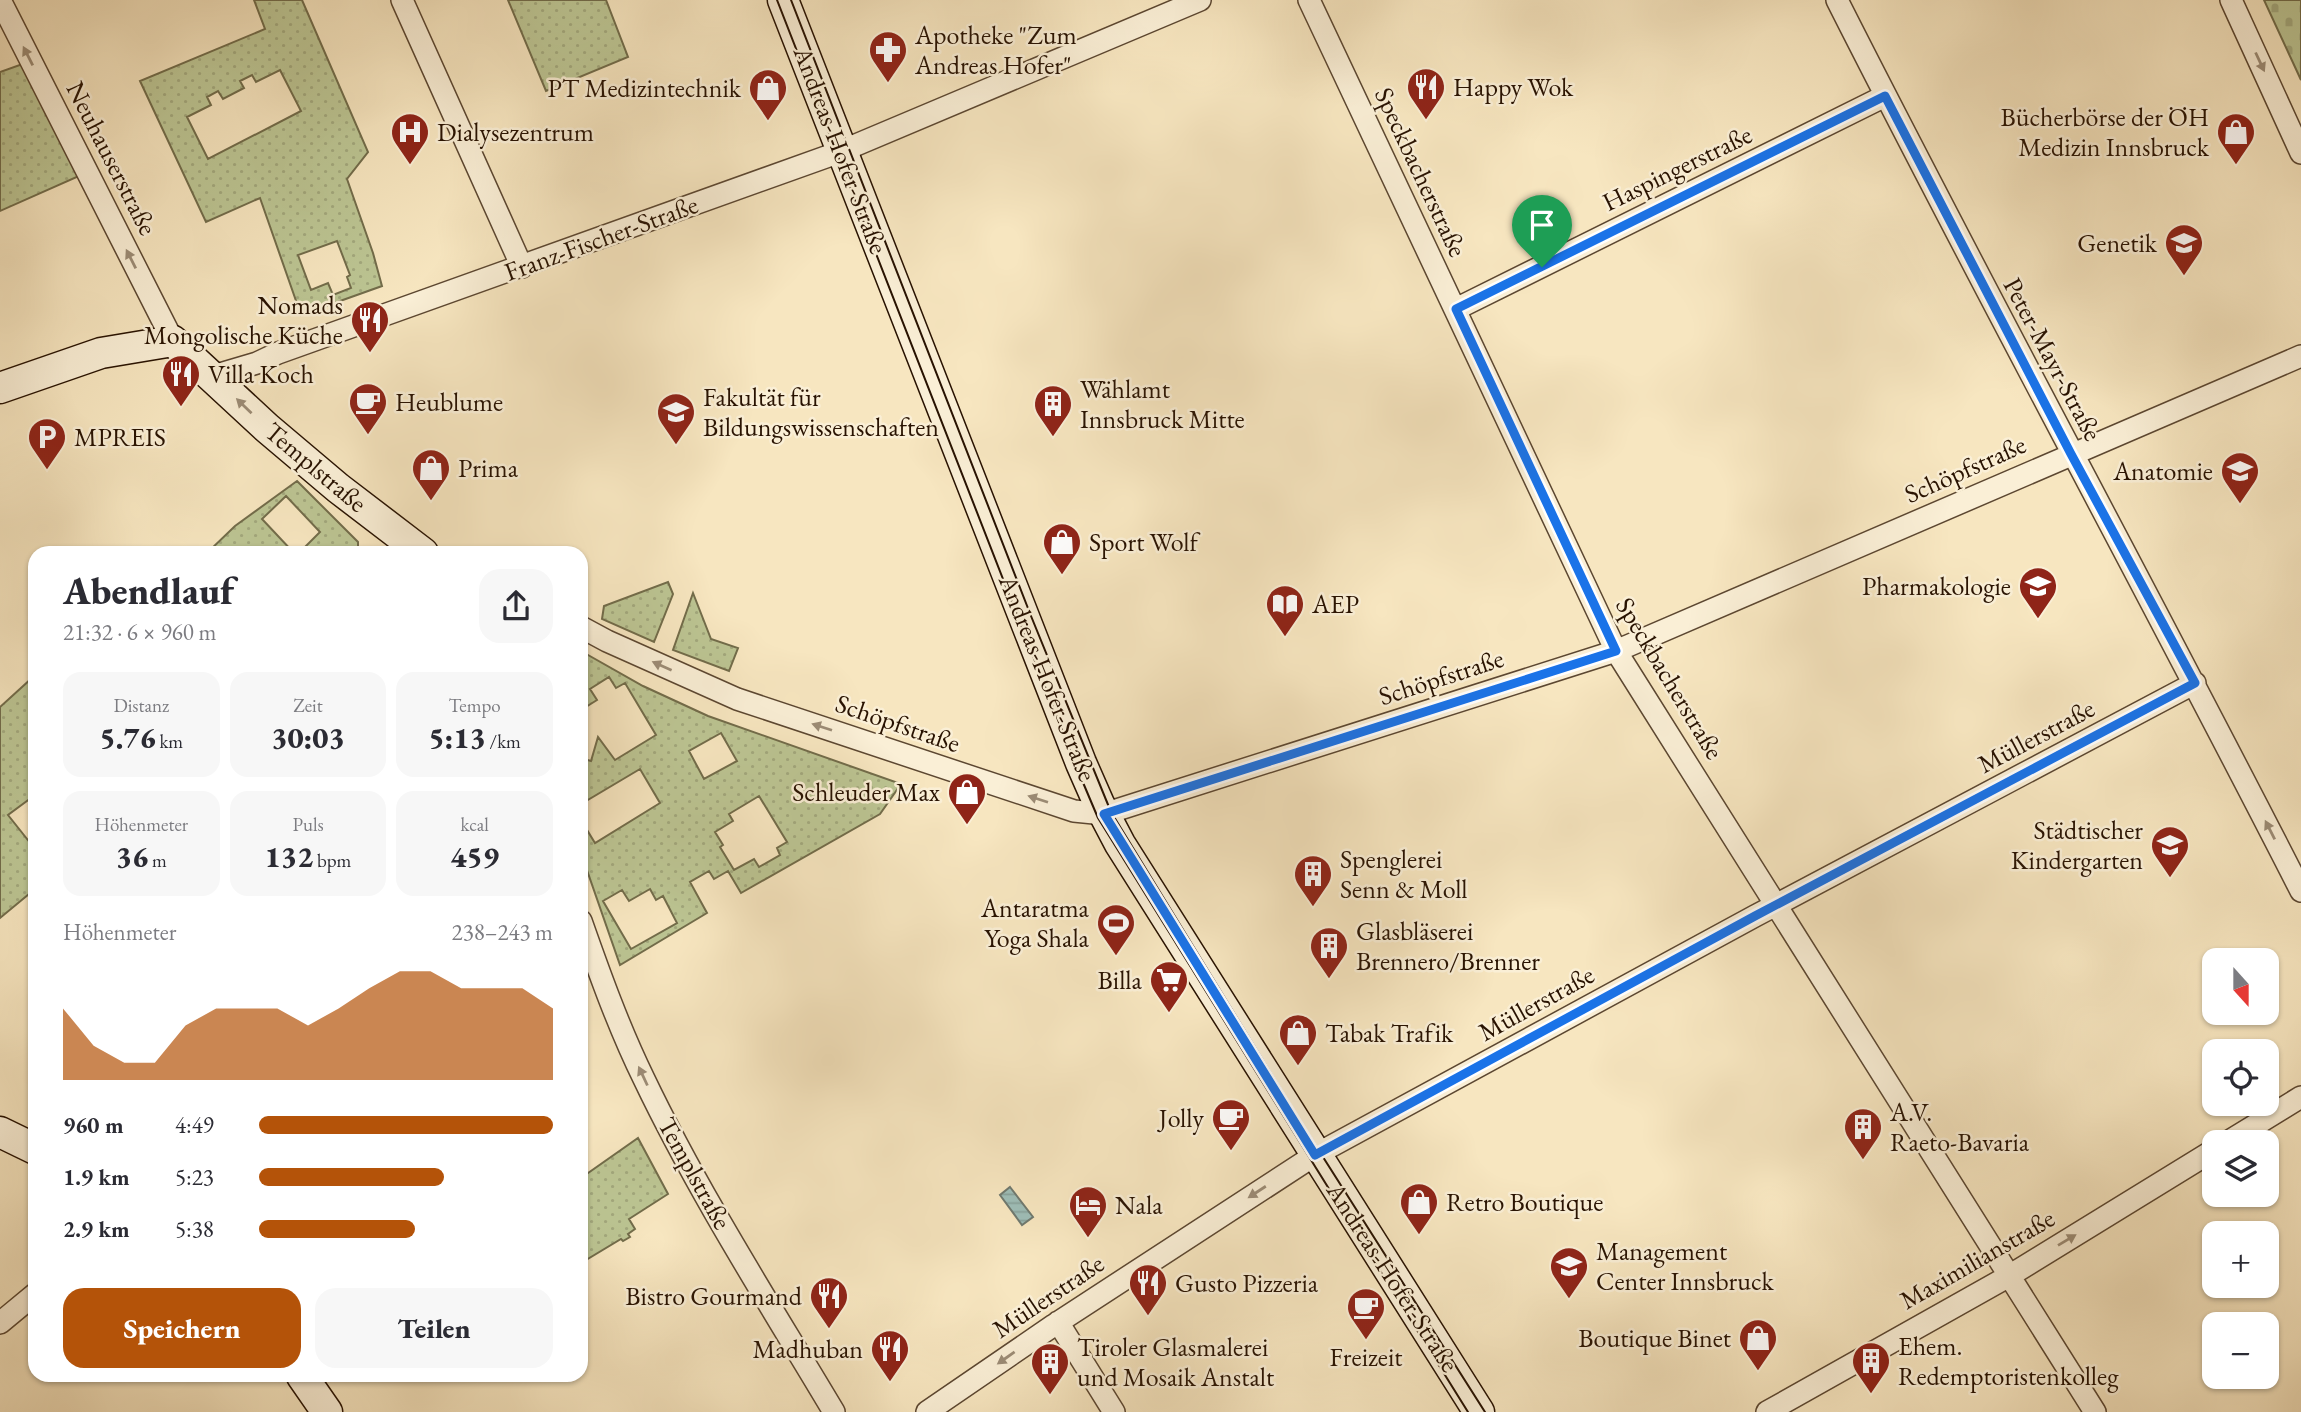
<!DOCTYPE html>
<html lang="de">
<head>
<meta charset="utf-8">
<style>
  :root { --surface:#fff; --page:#f7f7f7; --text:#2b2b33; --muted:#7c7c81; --accent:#b45309 }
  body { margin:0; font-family:"EB Garamond",serif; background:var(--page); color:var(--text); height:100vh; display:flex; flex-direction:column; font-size:26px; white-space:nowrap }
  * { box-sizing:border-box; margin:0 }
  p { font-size:23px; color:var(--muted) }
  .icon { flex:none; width:38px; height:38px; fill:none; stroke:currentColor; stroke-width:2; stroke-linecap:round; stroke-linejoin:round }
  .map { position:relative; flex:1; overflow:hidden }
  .side { position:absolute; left:28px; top:546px; width:560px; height:836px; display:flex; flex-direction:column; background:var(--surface); border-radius:21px; box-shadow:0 2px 5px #0004 }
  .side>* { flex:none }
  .needle { width:46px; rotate:159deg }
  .controls { position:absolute; left:2202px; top:948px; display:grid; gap:14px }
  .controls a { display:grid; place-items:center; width:77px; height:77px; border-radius:14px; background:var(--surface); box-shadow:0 2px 5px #0004; font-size:35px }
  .pin { position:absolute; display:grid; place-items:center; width:60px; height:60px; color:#fff; margin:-72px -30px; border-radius:50% 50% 50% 0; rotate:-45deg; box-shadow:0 0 7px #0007 }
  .pin .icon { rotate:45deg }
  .round { display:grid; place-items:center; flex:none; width:74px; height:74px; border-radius:21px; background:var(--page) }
  .summary { display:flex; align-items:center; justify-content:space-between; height:119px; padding:0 35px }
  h1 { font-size:38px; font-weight:800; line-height:52px }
  .figures { display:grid; grid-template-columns:repeat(3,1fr); gap:10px; height:119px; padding:7px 35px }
  .figures div { display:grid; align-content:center; border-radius:18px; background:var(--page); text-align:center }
  .figures b { font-size:30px; font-weight:800 }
  .figures small { font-size:19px; font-weight:400 }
  .figures p { font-size:19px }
  .chart { height:196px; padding:14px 35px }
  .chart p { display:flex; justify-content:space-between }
  .chart svg { width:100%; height:126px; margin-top:7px; fill:var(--accent); opacity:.7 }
  .action { display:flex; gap:14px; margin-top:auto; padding:14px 35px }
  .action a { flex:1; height:80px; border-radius:21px; background:var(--accent); color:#fff; font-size:28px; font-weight:800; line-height:80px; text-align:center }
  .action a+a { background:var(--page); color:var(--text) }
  ul { padding:0 35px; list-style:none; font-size:23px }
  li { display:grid; grid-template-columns:112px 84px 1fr; align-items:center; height:52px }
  li i { height:18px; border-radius:9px; background:var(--accent) }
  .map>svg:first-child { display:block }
  .green { fill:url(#green-dots); stroke:#726c4a; stroke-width:2; fill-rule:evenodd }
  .cemetery { fill:url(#cemetery-stones); stroke:#726c4a; stroke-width:2 }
  .water { fill:url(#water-rules); stroke:#6f796f; stroke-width:2 }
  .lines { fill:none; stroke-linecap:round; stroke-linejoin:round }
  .street-casing { stroke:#5c4731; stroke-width:24 }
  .secondary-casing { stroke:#281201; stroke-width:33 }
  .street { stroke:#faefd6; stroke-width:21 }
  .secondary { stroke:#faefd6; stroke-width:30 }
  .tram { stroke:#281201; stroke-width:2 }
  .oneway { fill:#9c8c76 }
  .route-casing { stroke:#fff; stroke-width:14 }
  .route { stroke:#1a73e8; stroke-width:9 }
  .labels { text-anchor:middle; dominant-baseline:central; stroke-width:5; stroke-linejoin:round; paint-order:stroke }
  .poi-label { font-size:26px; fill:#281201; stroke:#faefd6; text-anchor:start }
  .street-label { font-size:26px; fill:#281201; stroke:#faefd6 }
</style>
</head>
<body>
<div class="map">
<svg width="2301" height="1412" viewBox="0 0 2301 1412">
  <defs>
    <pattern id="green-dots" width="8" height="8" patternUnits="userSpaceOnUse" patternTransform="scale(1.75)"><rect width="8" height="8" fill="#bcc593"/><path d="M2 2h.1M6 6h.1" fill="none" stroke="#a2a87d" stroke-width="1.8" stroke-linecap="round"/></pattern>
    <pattern id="cemetery-stones" width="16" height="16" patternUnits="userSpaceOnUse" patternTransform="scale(1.75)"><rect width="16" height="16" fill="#bcc593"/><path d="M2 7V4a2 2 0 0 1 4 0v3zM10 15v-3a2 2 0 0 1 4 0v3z" fill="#a2a87d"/></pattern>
    <pattern id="water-rules" width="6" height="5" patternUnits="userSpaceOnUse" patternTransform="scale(1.75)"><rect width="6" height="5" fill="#9ebeb8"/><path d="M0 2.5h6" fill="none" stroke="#88a29c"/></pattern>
  </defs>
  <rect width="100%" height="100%" fill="#f7e6c0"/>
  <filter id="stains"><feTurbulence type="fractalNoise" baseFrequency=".00286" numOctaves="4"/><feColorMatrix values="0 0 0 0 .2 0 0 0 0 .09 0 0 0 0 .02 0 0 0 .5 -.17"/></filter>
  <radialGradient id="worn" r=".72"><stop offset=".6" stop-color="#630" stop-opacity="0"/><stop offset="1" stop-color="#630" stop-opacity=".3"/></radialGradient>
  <path class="green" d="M254,0H302L368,152L347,179L373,253L382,286L301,315L260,198L206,222L140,81L265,29ZM280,70L301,111L208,159L187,117L211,105L207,97L218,91L223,99L244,88L240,81L252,75L256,82ZM337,241L350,275L347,277L351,288L333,295L328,283L311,290L298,255Z
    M508,0H606L628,57L546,91Z
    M31,61L88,172L0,211V72Z
    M297,481L358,542V553H299L320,532L286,496L262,519L294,553H207L235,526Z
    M668,582L673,594L654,642L602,619L604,606Z
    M693,593L711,639L738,648L729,671L673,650Z
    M581,651L643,686L708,716L901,784L880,814L741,893L728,871L714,879L709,871L690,882L707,913L620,965L581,853V820L595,843L660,803L640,769L581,804V758L591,761L598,737L615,760L656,735L625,683L616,688L609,677L590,689L597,700L581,710ZM721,733L737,761L704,779L689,751ZM759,796L787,842L777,848L780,855L759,867L754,859L734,870L720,847L723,845L715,832L733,821L729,814ZM650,889L656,900L663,896L677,923L631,949L603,901L622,890L629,901Z
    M32,678L35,681V795L8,815L35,849V889L0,918V707Z
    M638,1138L668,1194L629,1219L635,1229L628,1234L630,1237L623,1241L621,1239L581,1263V1178Z"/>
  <path class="cemetery" d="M2264,0H2301V80Z"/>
  <path class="water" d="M1010,1187L1033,1217L1022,1225L1000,1195Z"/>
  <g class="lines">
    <defs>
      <path id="street" d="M0,0L173,341
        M402,0L522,267
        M1309,0L1616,651L2095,1412
        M1837,0C1988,299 2149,593 2301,891
        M2231,0L2301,153
        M1456,309L1885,96
        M213,376L257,363L278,353L837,153L1200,0
        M581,627L607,641L737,699L1074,811L1104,814L1616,651L2301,356
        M581,921C600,975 619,1028 644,1079C699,1194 769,1303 834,1412
        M2226,1143L2301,1097
        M1058,1322L1114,1412
        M0,1323L35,1294
        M927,1412L1054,1325L1315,1155L1755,916L2195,683
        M1767,1412L2009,1276L2214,1150"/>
      <path id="secondary" d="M783,0L1081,763L1099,804L1120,844L1479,1412
        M0,388L101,353L173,341L267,428L338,488L423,553
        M0,1132L35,1149
        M302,1376L327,1412"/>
    </defs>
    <use href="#street" class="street-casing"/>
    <use href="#secondary" class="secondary-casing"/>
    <use href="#street" class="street"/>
    <use href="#secondary" class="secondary"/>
    <path class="tram" d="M777,0L1076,766L1098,818L1468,1412
      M791,0L1031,616L1111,812L1302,1124L1485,1412"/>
  </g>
  <defs><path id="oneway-solid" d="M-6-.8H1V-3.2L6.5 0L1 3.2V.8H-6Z" transform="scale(1.75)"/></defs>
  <g class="oneway">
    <use href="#oneway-solid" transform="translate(28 56) rotate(-117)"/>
    <use href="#oneway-solid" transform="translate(2260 62) rotate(65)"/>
    <use href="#oneway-solid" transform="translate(131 259) rotate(-117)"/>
    <use href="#oneway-solid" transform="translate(244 406) rotate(-136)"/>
    <use href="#oneway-solid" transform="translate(662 666) rotate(-156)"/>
    <use href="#oneway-solid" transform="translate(822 727) rotate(-162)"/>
    <use href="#oneway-solid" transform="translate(1038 799) rotate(-162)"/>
    <use href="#oneway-solid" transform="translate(2270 830) rotate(-117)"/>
    <use href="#oneway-solid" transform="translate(643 1076) rotate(-115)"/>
    <use href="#oneway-solid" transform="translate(1257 1192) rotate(147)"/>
    <use href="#oneway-solid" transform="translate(2067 1240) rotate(-31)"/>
    <use href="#oneway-solid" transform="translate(1006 1358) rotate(145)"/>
  </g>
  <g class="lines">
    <defs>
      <path id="route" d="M1885,96L2071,454L2195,683L1755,916L1315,1155L1104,814L1616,651L1456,309Z"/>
    </defs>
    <use href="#route" class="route-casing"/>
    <use href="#route" class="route"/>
  </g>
  <defs>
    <symbol id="pharmacy-pin" viewBox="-11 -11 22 30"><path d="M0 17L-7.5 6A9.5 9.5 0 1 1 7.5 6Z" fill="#8f2418" stroke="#faefd6"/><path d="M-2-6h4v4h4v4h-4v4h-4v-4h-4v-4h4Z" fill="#fff"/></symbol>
    <symbol id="restaurant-pin" viewBox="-11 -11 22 30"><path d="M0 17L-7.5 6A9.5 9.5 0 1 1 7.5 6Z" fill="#8f2418" stroke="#faefd6"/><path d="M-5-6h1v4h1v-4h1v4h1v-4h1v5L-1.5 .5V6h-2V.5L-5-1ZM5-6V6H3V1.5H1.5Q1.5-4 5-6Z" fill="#fff"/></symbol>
    <symbol id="shop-pin" viewBox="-11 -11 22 30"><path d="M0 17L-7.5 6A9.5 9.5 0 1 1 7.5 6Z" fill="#8f2418" stroke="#faefd6"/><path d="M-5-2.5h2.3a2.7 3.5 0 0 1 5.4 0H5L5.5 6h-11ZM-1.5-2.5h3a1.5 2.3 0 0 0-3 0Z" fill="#fff"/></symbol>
    <symbol id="hospital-pin" viewBox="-11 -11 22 30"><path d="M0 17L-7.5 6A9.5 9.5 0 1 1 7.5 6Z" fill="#8f2418" stroke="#faefd6"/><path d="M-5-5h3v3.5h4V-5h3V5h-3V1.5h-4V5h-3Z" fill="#fff"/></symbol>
    <symbol id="university-pin" viewBox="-11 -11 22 30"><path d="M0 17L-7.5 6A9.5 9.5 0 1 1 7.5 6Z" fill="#8f2418" stroke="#faefd6"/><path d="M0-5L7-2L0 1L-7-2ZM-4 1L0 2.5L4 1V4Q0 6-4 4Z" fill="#fff"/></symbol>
    <symbol id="cafe-pin" viewBox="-11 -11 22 30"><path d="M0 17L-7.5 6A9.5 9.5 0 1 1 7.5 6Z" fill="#8f2418" stroke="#faefd6"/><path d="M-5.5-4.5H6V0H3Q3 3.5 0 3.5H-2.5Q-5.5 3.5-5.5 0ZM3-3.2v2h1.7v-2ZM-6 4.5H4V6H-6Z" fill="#fff"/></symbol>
    <symbol id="building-pin" viewBox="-11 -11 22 30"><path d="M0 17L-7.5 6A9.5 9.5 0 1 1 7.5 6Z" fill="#8f2418" stroke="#faefd6"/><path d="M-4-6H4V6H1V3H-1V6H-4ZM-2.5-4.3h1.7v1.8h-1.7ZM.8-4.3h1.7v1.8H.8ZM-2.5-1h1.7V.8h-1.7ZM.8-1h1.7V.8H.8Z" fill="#fff"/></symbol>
    <symbol id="parking-pin" viewBox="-11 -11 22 30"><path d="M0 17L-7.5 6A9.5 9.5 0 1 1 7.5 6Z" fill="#8f2418" stroke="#faefd6"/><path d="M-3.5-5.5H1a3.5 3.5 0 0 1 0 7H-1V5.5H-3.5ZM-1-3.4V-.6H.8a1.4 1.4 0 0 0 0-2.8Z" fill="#fff"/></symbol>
    <symbol id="library-pin" viewBox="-11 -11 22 30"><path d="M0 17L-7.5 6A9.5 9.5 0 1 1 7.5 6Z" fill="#8f2418" stroke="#faefd6"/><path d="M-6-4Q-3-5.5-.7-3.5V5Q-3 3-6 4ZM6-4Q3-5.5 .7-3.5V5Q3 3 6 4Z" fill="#fff"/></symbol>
    <symbol id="school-pin" viewBox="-11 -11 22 30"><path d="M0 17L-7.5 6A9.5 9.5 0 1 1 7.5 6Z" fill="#8f2418" stroke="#faefd6"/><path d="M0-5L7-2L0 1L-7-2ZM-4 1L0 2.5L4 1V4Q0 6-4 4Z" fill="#fff"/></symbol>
    <symbol id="stadium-pin" viewBox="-11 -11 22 30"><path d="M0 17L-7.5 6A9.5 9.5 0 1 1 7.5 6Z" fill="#8f2418" stroke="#faefd6"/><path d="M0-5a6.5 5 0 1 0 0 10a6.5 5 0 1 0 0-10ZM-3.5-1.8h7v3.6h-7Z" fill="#fff"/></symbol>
    <symbol id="supermarket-pin" viewBox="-11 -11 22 30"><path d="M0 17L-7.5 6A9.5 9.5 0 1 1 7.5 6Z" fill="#8f2418" stroke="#faefd6"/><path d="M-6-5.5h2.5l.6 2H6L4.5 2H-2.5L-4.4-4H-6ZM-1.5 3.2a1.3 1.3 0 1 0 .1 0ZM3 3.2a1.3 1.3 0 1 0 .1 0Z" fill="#fff"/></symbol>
    <symbol id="hotel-pin" viewBox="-11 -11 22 30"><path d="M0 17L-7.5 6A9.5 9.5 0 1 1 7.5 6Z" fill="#8f2418" stroke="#faefd6"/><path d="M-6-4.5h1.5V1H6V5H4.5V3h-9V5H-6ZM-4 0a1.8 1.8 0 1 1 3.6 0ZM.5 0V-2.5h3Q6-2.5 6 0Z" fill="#fff"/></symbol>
  </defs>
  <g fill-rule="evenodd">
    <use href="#pharmacy-pin" x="866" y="28" width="44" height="60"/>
    <use href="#restaurant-pin" x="1404" y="65" width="44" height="60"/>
    <use href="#shop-pin" x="746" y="66" width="44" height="60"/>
    <use href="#hospital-pin" x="388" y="110" width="44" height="60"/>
    <use href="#shop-pin" x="2214" y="110" width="44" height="60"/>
    <use href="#university-pin" x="2162" y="221" width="44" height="60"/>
    <use href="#restaurant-pin" x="348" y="298" width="44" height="60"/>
    <use href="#restaurant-pin" x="159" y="352" width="44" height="60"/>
    <use href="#cafe-pin" x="346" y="380" width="44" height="60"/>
    <use href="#building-pin" x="1031" y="382" width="44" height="60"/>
    <use href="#university-pin" x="654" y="390" width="44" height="60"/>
    <use href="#parking-pin" x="25" y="415" width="44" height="60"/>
    <use href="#shop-pin" x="409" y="446" width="44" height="60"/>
    <use href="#university-pin" x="2218" y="449" width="44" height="60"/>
    <use href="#shop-pin" x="1040" y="520" width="44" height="60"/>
    <use href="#university-pin" x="2016" y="564" width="44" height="60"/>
    <use href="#library-pin" x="1263" y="582" width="44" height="60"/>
    <use href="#shop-pin" x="945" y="770" width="44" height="60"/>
    <use href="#school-pin" x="2148" y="823" width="44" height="60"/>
    <use href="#building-pin" x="1291" y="852" width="44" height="60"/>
    <use href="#stadium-pin" x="1094" y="901" width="44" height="60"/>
    <use href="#building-pin" x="1307" y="924" width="44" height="60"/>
    <use href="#supermarket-pin" x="1147" y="958" width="44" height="60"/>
    <use href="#shop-pin" x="1276" y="1011" width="44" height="60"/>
    <use href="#cafe-pin" x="1209" y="1096" width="44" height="60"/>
    <use href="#building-pin" x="1841" y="1105" width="44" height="60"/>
    <use href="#shop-pin" x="1397" y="1180" width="44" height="60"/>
    <use href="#hotel-pin" x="1066" y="1183" width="44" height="60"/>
    <use href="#university-pin" x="1547" y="1244" width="44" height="60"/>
    <use href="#restaurant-pin" x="1126" y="1261" width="44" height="60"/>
    <use href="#restaurant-pin" x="807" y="1274" width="44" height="60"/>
    <use href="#cafe-pin" x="1344" y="1285" width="44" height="60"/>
    <use href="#shop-pin" x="1736" y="1316" width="44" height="60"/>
    <use href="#restaurant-pin" x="868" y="1327" width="44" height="60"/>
    <use href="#building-pin" x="1849" y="1339" width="44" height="60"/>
    <use href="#building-pin" x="1028" y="1340" width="44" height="60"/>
  </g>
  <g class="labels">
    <g class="poi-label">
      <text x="915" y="35">Apotheke "Zum<tspan x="915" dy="30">Andreas Hofer"</tspan></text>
      <text x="1453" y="87">Happy Wok</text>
      <text x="741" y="88" text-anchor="end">PT Medizintechnik</text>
      <text x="2209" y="117" text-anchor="end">Bücherbörse der ÖH<tspan x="2209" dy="30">Medizin Innsbruck</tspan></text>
      <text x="437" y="132">Dialysezentrum</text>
      <text x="2157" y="243" text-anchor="end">Genetik</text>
      <text x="343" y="305" text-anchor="end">Nomads<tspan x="343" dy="30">Mongolische Küche</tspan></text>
      <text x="208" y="374">Villa Koch</text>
      <text x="1080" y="389">Wählamt<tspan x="1080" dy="30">Innsbruck Mitte</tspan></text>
      <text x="703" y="397">Fakultät für<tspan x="703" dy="30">Bildungswissenschaften</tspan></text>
      <text x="395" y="402">Heublume</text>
      <text x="74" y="437">MPREIS</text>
      <text x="458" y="468">Prima</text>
      <text x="2213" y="471" text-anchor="end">Anatomie</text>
      <text x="1089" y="542">Sport Wolf</text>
      <text x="2011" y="586" text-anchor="end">Pharmakologie</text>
      <text x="1312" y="604">AEP</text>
      <text x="940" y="792" text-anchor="end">Schleuder Max</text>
      <text x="2143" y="830" text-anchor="end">Städtischer<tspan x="2143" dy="30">Kindergarten</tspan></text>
      <text x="1340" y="859">Spenglerei<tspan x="1340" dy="30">Senn &amp; Moll</tspan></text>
      <text x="1089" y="908" text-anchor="end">Antaratma<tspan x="1089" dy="30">Yoga Shala</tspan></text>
      <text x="1356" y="931">Glasbläserei<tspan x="1356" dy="30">Brennero/Brenner</tspan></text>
      <text x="1142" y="980" text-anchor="end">Billa</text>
      <text x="1325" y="1033">Tabak Trafik</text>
      <text x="1890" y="1112">A.V.<tspan x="1890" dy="30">Raeto-Bavaria</tspan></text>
      <text x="1204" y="1118" text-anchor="end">Jolly</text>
      <text x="1446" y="1202">Retro Boutique</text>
      <text x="1115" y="1205">Nala</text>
      <text x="1596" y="1251">Management<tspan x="1596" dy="30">Center Innsbruck</tspan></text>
      <text x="1175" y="1283">Gusto Pizzeria</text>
      <text x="802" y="1296" text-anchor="end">Bistro Gourmand</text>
      <text x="1731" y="1338" text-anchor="end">Boutique Binet</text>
      <text x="1898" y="1346">Ehem.<tspan x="1898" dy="30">Redemptoristenkolleg</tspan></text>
      <text x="1077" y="1347">Tiroler Glasmalerei<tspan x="1077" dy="30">und Mosaik Anstalt</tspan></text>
      <text x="863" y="1349" text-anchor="end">Madhuban</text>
      <text x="1366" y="1357" text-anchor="middle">Freizeit</text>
    </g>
    <g class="street-label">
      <text transform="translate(841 150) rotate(69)">Andreas-Hofer-Straße</text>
      <text transform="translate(112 158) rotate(63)">Neuhauserstraße</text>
      <text transform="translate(1677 168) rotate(-26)">Haspingerstraße</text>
      <text transform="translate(1421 172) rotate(65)">Speckbacherstraße</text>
      <text transform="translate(601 238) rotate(-20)">Franz-Fischer-Straße</text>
      <text transform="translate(2053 359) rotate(62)">Peter-Mayr-Straße</text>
      <text transform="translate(316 467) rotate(40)">Templstraße</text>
      <text transform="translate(1965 469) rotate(-24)">Schöpfstraße</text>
      <text transform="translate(1441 677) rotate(-18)">Schöpfstraße</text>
      <text transform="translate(1048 678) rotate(68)">Andreas-Hofer-Straße</text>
      <text transform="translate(1670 678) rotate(59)">Speckbacherstraße</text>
      <text transform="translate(898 723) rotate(19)">Schöpfstraße</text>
      <text transform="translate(2036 736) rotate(-28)">Müllerstraße</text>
      <text transform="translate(1536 1003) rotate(-29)">Müllerstraße</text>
      <text transform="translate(695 1173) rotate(61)">Templstraße</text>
      <text transform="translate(1977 1259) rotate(-30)">Maximilianstraße</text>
      <text transform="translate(1393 1277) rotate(57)">Andreas-Hofer-Straße</text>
      <text transform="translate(1048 1296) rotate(-34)">Müllerstraße</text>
    </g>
  </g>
  <rect width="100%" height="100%" filter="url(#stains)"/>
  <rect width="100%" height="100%" fill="url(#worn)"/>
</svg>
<div class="controls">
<a><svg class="needle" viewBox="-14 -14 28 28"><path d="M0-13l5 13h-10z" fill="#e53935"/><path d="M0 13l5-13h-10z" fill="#7c7c81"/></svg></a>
<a><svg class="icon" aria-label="locate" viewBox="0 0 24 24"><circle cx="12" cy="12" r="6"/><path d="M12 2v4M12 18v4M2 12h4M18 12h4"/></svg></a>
<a><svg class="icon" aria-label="layers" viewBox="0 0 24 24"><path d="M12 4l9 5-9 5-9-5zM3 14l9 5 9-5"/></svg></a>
<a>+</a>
<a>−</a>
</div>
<div class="pin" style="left:1542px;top:267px;background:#1e9e55"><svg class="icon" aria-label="arrive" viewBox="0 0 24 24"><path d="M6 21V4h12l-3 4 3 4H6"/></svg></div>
<section class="side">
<div class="summary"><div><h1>Abendlauf</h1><p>21:32 · 6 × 960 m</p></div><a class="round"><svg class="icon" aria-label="share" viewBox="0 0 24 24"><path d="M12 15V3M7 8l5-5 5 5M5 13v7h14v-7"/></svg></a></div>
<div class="figures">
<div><p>Distanz</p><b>5.76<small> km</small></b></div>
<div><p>Zeit</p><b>30:03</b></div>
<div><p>Tempo</p><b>5:13<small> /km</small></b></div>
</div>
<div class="figures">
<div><p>Höhenmeter</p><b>36<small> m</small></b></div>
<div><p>Puls</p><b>132<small> bpm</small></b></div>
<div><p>kcal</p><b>459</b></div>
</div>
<div class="chart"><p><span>Höhenmeter</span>238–243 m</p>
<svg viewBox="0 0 160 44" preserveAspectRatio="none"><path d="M0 44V19L10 32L20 38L30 38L40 25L50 19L60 19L70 19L80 25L90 19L100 12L110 6L120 6L130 12L140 12L150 12L160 19V44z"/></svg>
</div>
<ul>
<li><b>960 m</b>4:49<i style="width:100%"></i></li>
<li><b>1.9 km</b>5:23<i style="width:63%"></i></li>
<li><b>2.9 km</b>5:38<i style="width:53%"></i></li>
</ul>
<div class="action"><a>Speichern</a><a>Teilen</a></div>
</section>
</div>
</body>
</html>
